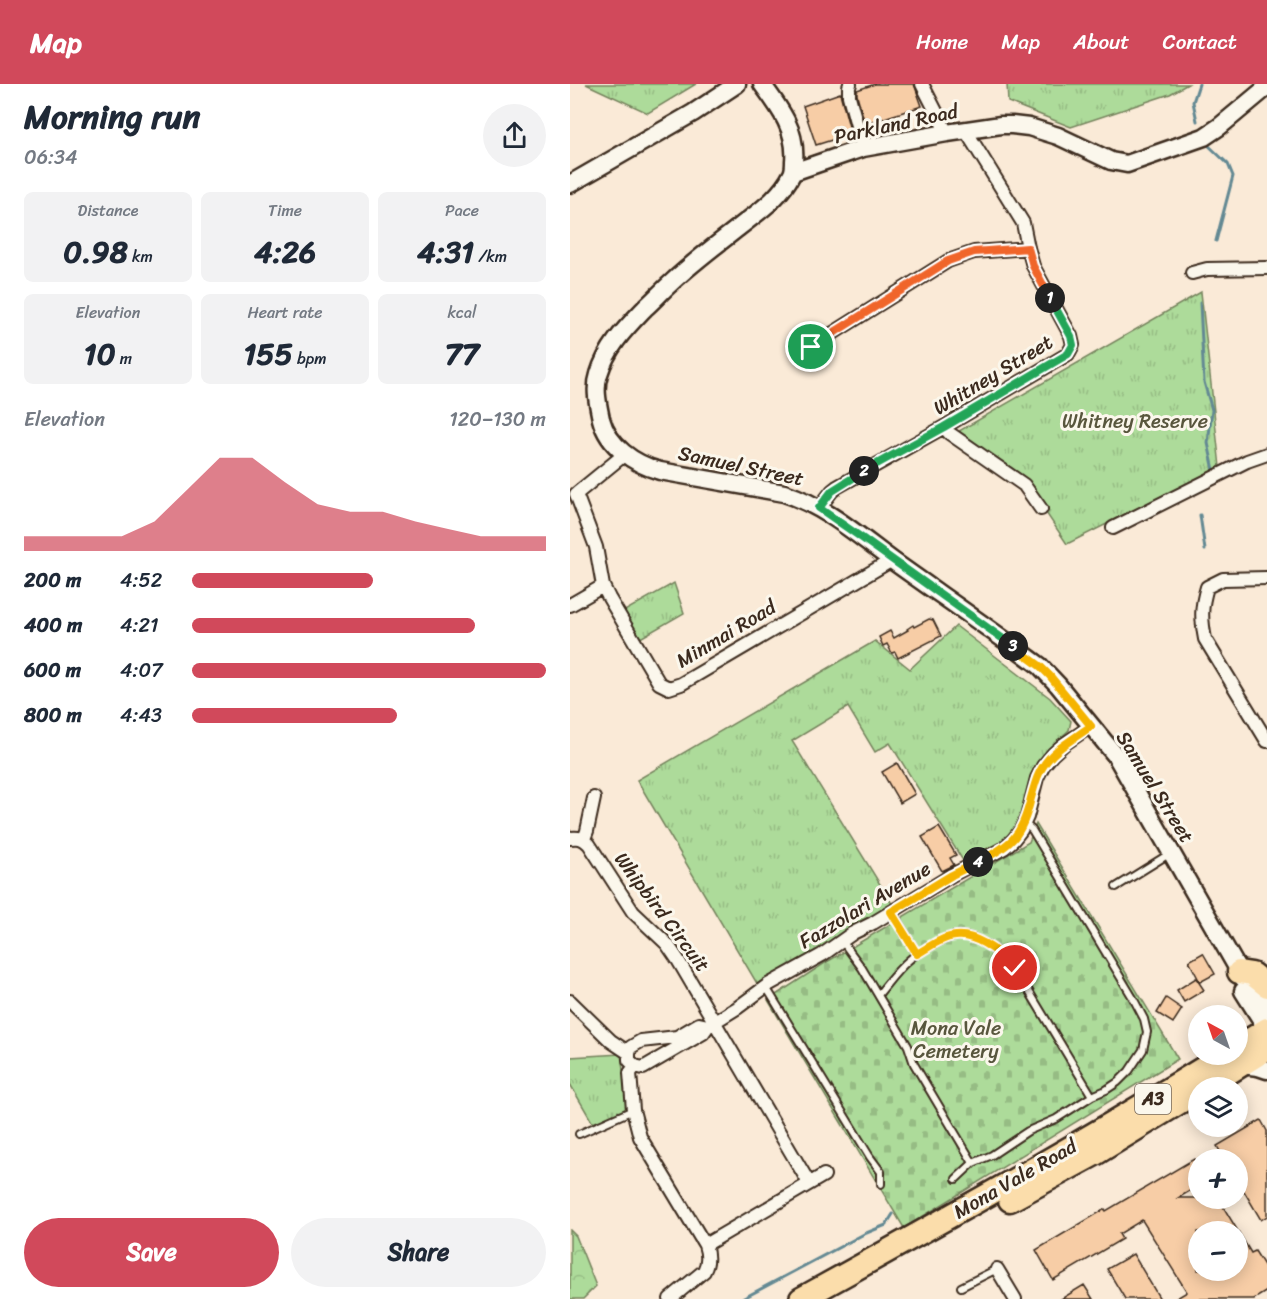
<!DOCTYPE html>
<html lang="en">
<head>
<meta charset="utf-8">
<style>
  :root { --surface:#fff; --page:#f2f2f3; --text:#1f2937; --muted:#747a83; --accent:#d1495b }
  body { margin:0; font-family:Sriracha,sans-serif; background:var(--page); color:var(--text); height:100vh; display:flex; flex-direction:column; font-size:22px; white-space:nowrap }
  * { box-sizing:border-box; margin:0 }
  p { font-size:20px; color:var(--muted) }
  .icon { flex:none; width:33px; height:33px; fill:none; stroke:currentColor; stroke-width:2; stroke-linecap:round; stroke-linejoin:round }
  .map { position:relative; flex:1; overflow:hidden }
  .drawer { display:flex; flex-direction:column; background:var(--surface); width:570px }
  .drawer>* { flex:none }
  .needle { width:39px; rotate:320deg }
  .fabs { position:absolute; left:618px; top:921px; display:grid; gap:12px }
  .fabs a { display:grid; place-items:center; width:60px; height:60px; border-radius:50%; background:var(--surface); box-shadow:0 3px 15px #0003; font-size:30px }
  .pin { position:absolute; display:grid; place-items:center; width:51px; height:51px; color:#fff; margin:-26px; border:3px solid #fff; border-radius:50%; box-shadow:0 2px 6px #0007 }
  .km { position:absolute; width:30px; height:30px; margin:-15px; border-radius:50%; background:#222; color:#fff; font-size:16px; line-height:30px; text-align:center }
  .round { display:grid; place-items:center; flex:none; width:63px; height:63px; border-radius:32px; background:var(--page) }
  .head { display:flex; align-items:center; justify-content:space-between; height:102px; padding:0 24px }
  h1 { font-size:33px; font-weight:800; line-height:45px }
  .stats { display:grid; grid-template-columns:repeat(3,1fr); gap:9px; height:102px; padding:6px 24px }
  .stats div { display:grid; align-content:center; border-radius:9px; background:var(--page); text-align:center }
  .stats b { font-size:30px; font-weight:800 }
  .stats small { font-size:16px; font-weight:400 }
  .stats p { font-size:16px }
  .chart { height:168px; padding:12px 24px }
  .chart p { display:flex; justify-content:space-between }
  .chart svg { width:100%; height:108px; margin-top:6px; fill:var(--accent); opacity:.7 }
  .cta { display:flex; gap:12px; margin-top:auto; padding:12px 24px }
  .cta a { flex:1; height:69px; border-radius:36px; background:var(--accent); color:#fff; font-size:24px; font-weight:800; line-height:69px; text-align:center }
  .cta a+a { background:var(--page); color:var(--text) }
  ul { padding:0 24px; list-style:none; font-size:20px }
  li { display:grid; grid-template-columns:96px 72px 1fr; align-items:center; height:45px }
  li i { height:15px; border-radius:8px; background:var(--accent) }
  header { display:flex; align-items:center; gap:36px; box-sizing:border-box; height:84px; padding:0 30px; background:var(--accent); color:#fff }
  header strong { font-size:28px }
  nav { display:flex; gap:33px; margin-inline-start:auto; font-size:21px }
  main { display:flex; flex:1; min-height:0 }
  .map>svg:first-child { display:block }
  .grass { fill:url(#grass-tufts); stroke:#74825c; stroke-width:1.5 }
  .forest { fill:url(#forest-crowns); stroke:#74825c; stroke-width:1.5 }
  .cemetery { fill:url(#cemetery-stones); stroke:#74825c; stroke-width:1.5 }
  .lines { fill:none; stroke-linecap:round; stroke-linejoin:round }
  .stream { stroke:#648993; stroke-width:3 }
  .building { fill:#f7cda6; stroke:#3b2a1e; stroke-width:1.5; fill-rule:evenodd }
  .lane-casing { stroke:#3b2a1e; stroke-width:10 }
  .street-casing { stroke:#3b2a1e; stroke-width:16 }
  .secondary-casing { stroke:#3b2a1e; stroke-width:21 }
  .highway-casing { stroke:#3b2a1e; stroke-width:27 }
  .lane { stroke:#fbf7ec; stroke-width:6 }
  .street { stroke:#fbf7ec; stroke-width:12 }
  .secondary { stroke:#fbf7ec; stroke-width:16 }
  .highway { stroke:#fbddab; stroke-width:22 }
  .split-1-casing { stroke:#fff; stroke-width:12 }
  .split-2-casing { stroke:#fff; stroke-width:12 }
  .split-3-casing { stroke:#fff; stroke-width:12 }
  .split-4-casing { stroke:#fff; stroke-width:12 }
  .split-5-casing { stroke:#fff; stroke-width:12 }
  .split-1 { stroke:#f0652b; stroke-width:8 }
  .split-2 { stroke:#22a559; stroke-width:8 }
  .split-3 { stroke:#22a559; stroke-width:8 }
  .split-4 { stroke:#f5b400; stroke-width:8 }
  .split-5 { stroke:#f5b400; stroke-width:8 }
  .labels { text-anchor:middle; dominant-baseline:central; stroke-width:6; stroke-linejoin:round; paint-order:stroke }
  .shield { fill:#fbf7ec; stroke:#75685c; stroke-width:1.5 }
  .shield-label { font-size:18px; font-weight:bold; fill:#3b2a1e }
  .street-label { font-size:20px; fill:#3b2a1e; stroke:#fbf7ec }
  .park-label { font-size:20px; fill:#58563d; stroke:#fbf7ec }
</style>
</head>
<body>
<header>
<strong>Map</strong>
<nav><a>Home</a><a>Map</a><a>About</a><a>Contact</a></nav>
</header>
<main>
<section class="drawer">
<div class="head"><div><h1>Morning run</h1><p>06:34</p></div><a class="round"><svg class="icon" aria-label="share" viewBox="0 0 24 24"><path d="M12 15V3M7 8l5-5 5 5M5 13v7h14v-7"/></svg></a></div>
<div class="stats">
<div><p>Distance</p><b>0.98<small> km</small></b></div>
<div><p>Time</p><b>4:26</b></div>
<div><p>Pace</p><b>4:31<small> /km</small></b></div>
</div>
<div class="stats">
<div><p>Elevation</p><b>10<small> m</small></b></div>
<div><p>Heart rate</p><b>155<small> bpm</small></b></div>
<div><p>kcal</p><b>77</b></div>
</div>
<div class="chart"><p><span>Elevation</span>120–130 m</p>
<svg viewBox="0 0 160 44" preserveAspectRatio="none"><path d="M0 44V38L10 38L20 38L30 38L40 32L50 19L60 6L70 6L80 16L90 25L100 28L110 28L120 32L130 35L140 38L150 38L160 38V44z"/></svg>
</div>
<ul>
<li><b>200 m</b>4:52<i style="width:51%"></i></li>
<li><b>400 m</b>4:21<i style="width:80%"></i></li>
<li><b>600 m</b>4:07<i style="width:100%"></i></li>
<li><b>800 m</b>4:43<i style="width:58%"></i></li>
</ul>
<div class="cta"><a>Save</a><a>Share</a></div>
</section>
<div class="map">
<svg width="697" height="1215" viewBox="0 0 697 1215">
  <defs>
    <pattern id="grass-tufts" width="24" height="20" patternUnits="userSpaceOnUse" patternTransform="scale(1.5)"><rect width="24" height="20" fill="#addb9a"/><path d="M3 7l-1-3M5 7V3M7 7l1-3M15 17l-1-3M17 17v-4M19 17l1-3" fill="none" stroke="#96bc84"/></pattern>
    <pattern id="forest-crowns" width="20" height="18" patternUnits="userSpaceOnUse" patternTransform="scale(1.5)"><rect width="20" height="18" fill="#addb9a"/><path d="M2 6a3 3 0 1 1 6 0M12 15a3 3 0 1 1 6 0" fill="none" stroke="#96bc84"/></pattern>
    <pattern id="cemetery-stones" width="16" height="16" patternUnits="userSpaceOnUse" patternTransform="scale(1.5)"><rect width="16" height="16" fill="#addb9a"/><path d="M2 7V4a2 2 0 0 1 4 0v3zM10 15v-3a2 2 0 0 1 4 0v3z" fill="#96bc84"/></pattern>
  </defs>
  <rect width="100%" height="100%" fill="#faead7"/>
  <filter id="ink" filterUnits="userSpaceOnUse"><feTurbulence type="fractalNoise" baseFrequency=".0167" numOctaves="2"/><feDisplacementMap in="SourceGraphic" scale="12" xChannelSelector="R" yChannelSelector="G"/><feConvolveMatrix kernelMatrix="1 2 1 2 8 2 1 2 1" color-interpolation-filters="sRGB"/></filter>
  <g filter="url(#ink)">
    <path class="grass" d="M16,0H126L78,29Z
      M437,0H618L600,10L501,43L438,18Z
      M631,208L650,383L497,460L452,393L389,347Z
      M104,499L114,529L67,556L51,529Z
      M386,542L480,614L501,637L499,646L476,668L465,686L448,743L430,760L395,780L320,659L305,668L278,623L222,657L324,823L189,903L67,696L305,557L340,585Z
      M51,970L58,1028L25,1043L0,1000V973Z"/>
    <path class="forest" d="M0,1146L6,1152L26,1202L13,1215H0Z"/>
    <path class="cemetery" d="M466,740L608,975L334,1144L198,916L255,879L459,758Z"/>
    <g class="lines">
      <path class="stream" d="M627,37L623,18L629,0
        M637,60L658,80L663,92L646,157
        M630,219L634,298L642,326L638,359L644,386
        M630,431L635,466
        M172,1215L294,1150L316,1141L323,1130"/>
    </g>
    <path class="building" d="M305,0H344L352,22L295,40L287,11V6Z
      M270,9L281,50L246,61L233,22Z
      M359,535L363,536L371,552L328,574L325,568L322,569L317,560L313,562L309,553L320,547L324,554L338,546L337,545L343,541L344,543Z
      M327,679L345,710L330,719L312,688Z
      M369,743L386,771L380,774L384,781L372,787L352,753Z
      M633,869L645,890L630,898L619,877Z
      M626,894L634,906L614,918L607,906Z
      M596,914L612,925L603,939L587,929Z
      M691,1036L697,1047V1132L691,1136L668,1097V1076H655L647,1062Z
      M624,1075L628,1083V1102L608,1114H648L681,1169L685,1167L697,1186V1207L684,1215H605L617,1208L572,1136L549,1150L552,1155L483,1196L466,1166L535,1125L536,1127ZM628,1148H668V1186H628Z
      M563,1170L590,1215H555L537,1185Z
      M514,1201L523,1215H491Z"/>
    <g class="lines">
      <defs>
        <path id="lane" d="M546,803L599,770
          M322,828L347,870
          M272,857L292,884L338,962L344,980L403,1079
          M196,903L300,1073L311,1088V1100
          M308,911C318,899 327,886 339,876C345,870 352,867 359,863C367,858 375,854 384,852C406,848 431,870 445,884L522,1012
          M9,1050L63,1026
          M386,1095L403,1079L422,1071L458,1047L486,1035L522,1012L536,1006L548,998L559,987L573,966L577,948L574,935L563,914L462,746L454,739
          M391,1203L427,1185"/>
        <path id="street" d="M280,0L279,3V12L293,64
          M352,0L377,49
          M622,189L637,185L697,184
          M241,263L378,177L404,168L458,164
          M374,343L379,349L454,401L471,425
          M6,410L26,463L33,502L39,514L89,599L99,604L111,600L322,476
          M6,410L55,370
          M249,424L262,407L267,403L374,343L498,270L503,261L501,252L463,182L458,164L453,139L396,47
          M543,444L677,377L697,370
          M697,494L653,495L637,503C631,523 631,534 635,555L697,657
          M0,521L33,502
          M0,754C9,753 13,754 19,760L63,828L97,860L108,876L239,1099
          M14,755L17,747L24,714
          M0,917L41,957L59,969V976L65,982
          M59,969L61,963L71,957L107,953L129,940L138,942
          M65,982L73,984L133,949L138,942L167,924L198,901L252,871L283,849L303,839L382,791L434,764L443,756L451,746L457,733L467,694L473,682L483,670L493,661L521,642
          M65,982L60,989L63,1026L70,1053L135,1161C138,1170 139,1178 134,1187L100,1215
          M135,1161L254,1091
          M427,1185L445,1215"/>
        <path id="secondary" d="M192,0C209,23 227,46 224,77C224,82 224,86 222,90C210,114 188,128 168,144C145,162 122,179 101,199C92,207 84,216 75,224C55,245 37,263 29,290C24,305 28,320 31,335C38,362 64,380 90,387L214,409C255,422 289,452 323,477C372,512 422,546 470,582L488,601L546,672L673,894L682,900L697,924
          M223,88L293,64L377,49L431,41H442L459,43L488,52L541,77L557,80L634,53L649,43L697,3
          M0,100L123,29L167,0
          M673,907L697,945
          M672,981L688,983L697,986"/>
        <path id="highway" d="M669,888L682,890L697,902
          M668,963L697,945
          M634,1004L697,965
          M440,1116L525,1070L628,1007
          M231,1215C374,1136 517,1057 656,970"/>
      </defs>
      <use href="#lane" class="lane-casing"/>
      <use href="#street" class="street-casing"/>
      <use href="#secondary" class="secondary-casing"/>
      <use href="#highway" class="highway-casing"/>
      <use href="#lane" class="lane"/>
      <use href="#street" class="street"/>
      <use href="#secondary" class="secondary"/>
      <use href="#highway" class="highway"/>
    </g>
  </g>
  <g class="lines" filter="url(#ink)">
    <defs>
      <path id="split-1" d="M241,263L378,177L404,168L458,164L463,182L480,214"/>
      <path id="split-2" d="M294,387L374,343L498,270L503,261L501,252L480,214"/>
      <path id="split-3" d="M294,387L262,407L249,424L292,454L443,562"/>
      <path id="split-4" d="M408,778C442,761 452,752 461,714C464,704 466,693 472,684C483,665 504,655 521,642L480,592L470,582L443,562"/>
      <path id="split-5" d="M408,778L382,791L321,828L347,870C359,863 372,853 386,852C408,850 431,870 445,884"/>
    </defs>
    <use href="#split-1" class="split-1-casing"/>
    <use href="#split-2" class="split-2-casing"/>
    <use href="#split-3" class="split-3-casing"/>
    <use href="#split-4" class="split-4-casing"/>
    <use href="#split-5" class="split-5-casing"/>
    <use href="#split-1" class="split-1"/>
    <use href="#split-2" class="split-2"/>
    <use href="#split-3" class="split-3"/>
    <use href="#split-4" class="split-4"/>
    <use href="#split-5" class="split-5"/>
  </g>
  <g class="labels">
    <rect class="shield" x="565" y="1000" width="36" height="30" rx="4.5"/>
    <g class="shield-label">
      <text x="583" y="1015">A3</text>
    </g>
    <g class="street-label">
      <text transform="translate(326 40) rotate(-12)">Parkland Road</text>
      <text transform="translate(423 291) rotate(-31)">Whitney Street</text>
      <text transform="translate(171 382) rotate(12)">Samuel Street</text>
      <text transform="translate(156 550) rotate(-31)">Minmai Road</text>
      <text transform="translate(585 703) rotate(58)">Samuel Street</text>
      <text transform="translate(295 821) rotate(-31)">Fazzolari Avenue</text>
      <text transform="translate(92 828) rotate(53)">Whipbird Circuit</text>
      <text transform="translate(445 1095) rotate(-30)">Mona Vale Road</text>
    </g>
    <g class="park-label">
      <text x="565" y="337">Whitney Reserve</text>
      <text x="386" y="944">Mona Vale<tspan x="386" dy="23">Cemetery</tspan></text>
    </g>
  </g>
</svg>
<div class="fabs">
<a><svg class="needle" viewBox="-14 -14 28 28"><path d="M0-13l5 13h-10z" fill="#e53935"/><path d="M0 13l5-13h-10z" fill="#747a83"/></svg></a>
<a><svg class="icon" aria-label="layers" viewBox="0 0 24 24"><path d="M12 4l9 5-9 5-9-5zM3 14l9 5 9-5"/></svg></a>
<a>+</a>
<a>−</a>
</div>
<div class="pin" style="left:241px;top:263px;background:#1e9e55"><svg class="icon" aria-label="arrive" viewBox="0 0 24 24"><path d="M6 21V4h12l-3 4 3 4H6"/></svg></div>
<div class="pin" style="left:445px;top:884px;background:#d93025"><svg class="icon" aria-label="check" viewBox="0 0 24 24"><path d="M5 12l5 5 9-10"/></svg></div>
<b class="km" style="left:480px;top:214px">1</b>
<b class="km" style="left:294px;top:387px">2</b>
<b class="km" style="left:443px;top:562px">3</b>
<b class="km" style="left:408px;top:778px">4</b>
</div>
</main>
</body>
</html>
